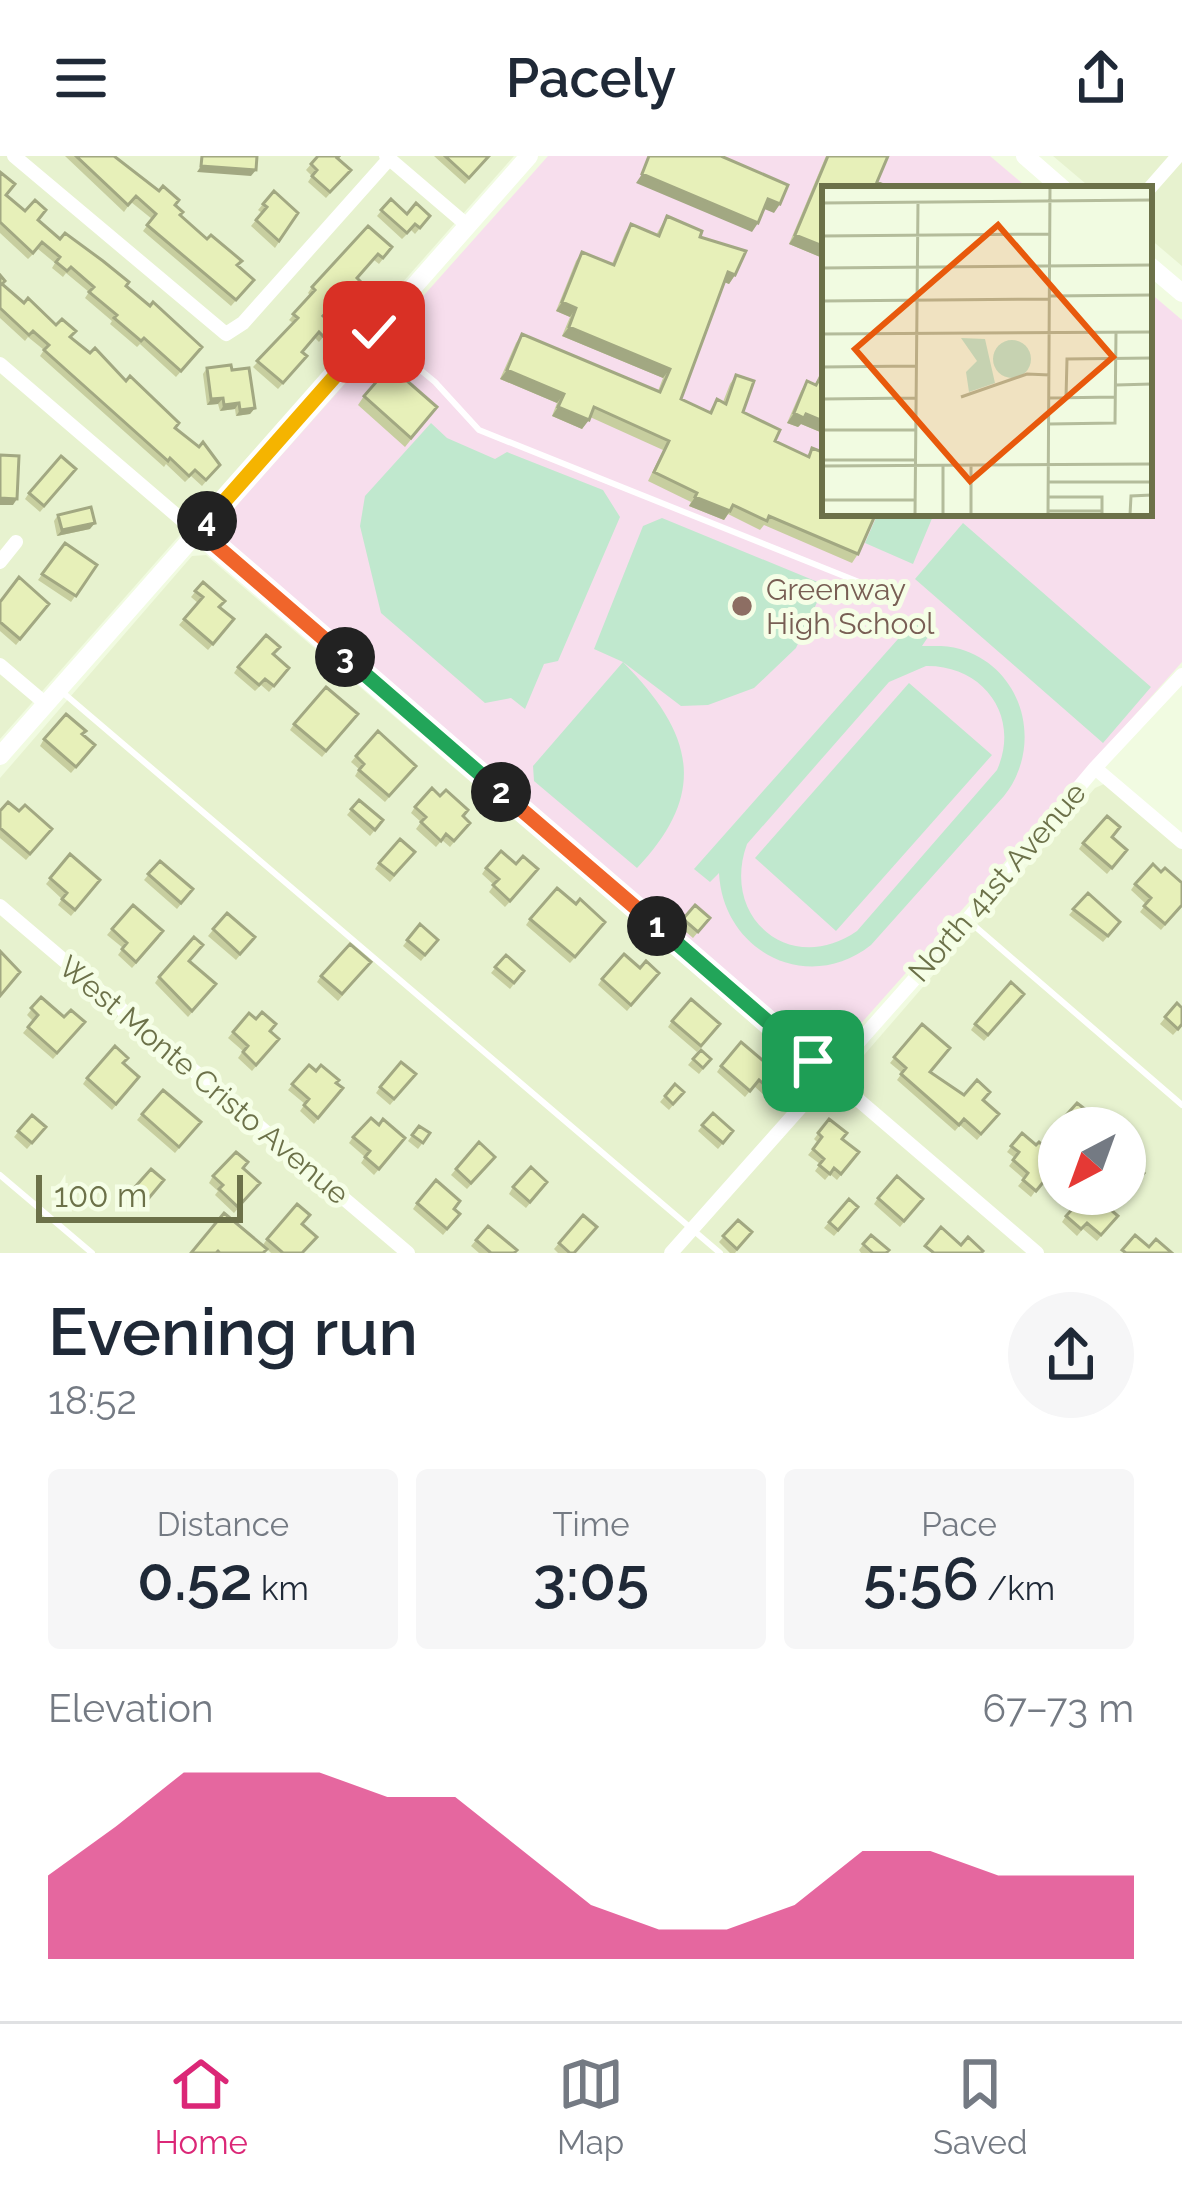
<!DOCTYPE html>
<html lang="en">
<head>
<meta charset="utf-8">
<style>
  :root { --surface:#fff; --page:#f6f6f7; --text:#1f2937; --muted:#747a83; --line:#e0e1e3; --accent:#db2777 }
  body { margin:0; font-family:Raleway,sans-serif; background:var(--page); color:var(--text); height:100vh; display:flex; flex-direction:column; font-size:45px; white-space:nowrap }
  * { box-sizing:border-box; margin:0 }
  p { font-size:39px; color:var(--muted) }
  .icon { flex:none; width:66px; height:66px; fill:none; stroke:currentColor; stroke-width:2; stroke-linecap:round; stroke-linejoin:round }
  .map { position:relative; height:1097px; overflow:hidden }
  .panel { display:flex; flex-direction:column; background:var(--surface); flex:1 }
  .panel>* { flex:none }
  .needle { width:78px; rotate:221deg }
  .controls { position:absolute; left:1038px; top:951px; display:grid; gap:24px }
  .controls a { display:grid; place-items:center; width:108px; height:108px; border-radius:50%; background:var(--surface); box-shadow:0 3px 9px #0004; font-size:60px }
  .scale { position:absolute; left:36px; bottom:30px; width:207px; box-sizing:border-box; padding-left:12px; border:6px solid #6c7149; border-top:0; font-size:33px; line-height:42px; white-space:nowrap; color:#6c7149; -webkit-text-stroke:9px #f5fee6; paint-order:stroke }
  .pin { position:absolute; display:grid; place-items:center; width:102px; height:102px; color:#fff; margin:-51px; border-radius:24px; box-shadow:0 6px 18px #0006 }
  .km { position:absolute; width:60px; height:60px; margin:-30px; border-radius:50%; background:#222; color:#fff; font-size:33px; line-height:60px; text-align:center }
  .round { display:grid; place-items:center; flex:none; width:126px; height:126px; border-radius:63px; background:var(--page) }
  .summary { display:flex; align-items:center; justify-content:space-between; height:204px; padding:0 48px }
  h1 { font-size:66px; font-weight:600; line-height:90px }
  .figures { display:grid; grid-template-columns:repeat(3,1fr); gap:18px; height:204px; padding:12px 48px }
  .figures div { display:grid; align-content:center; border-radius:12px; background:var(--page); text-align:center }
  .figures b { font-size:60px; font-weight:600 }
  .figures small { font-size:33px; font-weight:400 }
  .figures p { font-size:33px }
  .chart { height:336px; padding:24px 48px }
  .chart p { display:flex; justify-content:space-between }
  .chart svg { width:100%; height:216px; margin-top:12px; fill:var(--accent); opacity:.7 }
  header { display:flex; justify-content:space-between; align-items:center; height:156px; padding:0 48px; background:var(--surface); font-size:54px; font-weight:600 }
  .dock { display:flex; justify-content:space-around; align-items:center; height:168px; border-top:3px solid var(--line); background:var(--surface); font-size:33px; color:var(--muted) }
  .dock a { display:grid; justify-items:center; gap:6px }
  .dock .on { color:var(--accent) }
  .map>svg:first-child { display:block }
  .residential { fill:#e7f2cf; fill-rule:evenodd }
  .education { fill:#f7deed }
  .green { fill:#c0e8ce; fill-rule:evenodd }
  .lines { fill:none; stroke-linecap:round; stroke-linejoin:round }
  .lane { stroke:#fff; stroke-width:6 }
  .street { stroke:#fff; stroke-width:14 }
  .secondary { stroke:#fff; stroke-width:18 }
  .wall { fill:#c7ce9f }
  .shaded-wall { fill:#a2a882 }
  .building { fill:#e7f0b9; stroke:#a2a882; stroke-width:3 }
  .split-1-casing { stroke:#fff; stroke-width:24 }
  .split-2-casing { stroke:#fff; stroke-width:24 }
  .split-3-casing { stroke:#fff; stroke-width:24 }
  .split-4-casing { stroke:#fff; stroke-width:24 }
  .split-5-casing { stroke:#fff; stroke-width:24 }
  .split-6-casing { stroke:#fff; stroke-width:24 }
  .split-1 { stroke:#22a559; stroke-width:15 }
  .split-2 { stroke:#f0652b; stroke-width:15 }
  .split-3 { stroke:#22a559; stroke-width:15 }
  .split-4 { stroke:#f0652b; stroke-width:15 }
  .split-5 { stroke:#f5b400; stroke-width:15 }
  .split-6 { stroke:#f5b400; stroke-width:15 }
  .education-dot { fill:#8d6e63; stroke:#f5fee6; stroke-width:4.5 }
  .labels { text-anchor:middle; dominant-baseline:central; stroke-width:10; stroke-linejoin:round; paint-order:stroke }
  .education-label { font-size:30px; fill:#785e54; stroke:#f5fee6; text-anchor:start }
  .street-label { font-size:30px; fill:#6c7149; stroke:#f5fee6 }
  .inset-road { fill:none; stroke:#b4bc9b; stroke-width:3 }
  .view { fill:#e8590c; fill-opacity:0.15; stroke:#e8590c; stroke-width:6 }
  .inset-edge { fill:none; stroke:#6c7149; stroke-width:6 }
</style>
</head>
<body>
<header><svg class="icon" aria-label="menu" viewBox="0 0 24 24"><path d="M4 6h16M4 12h16M4 18h16"/></svg>Pacely<svg class="icon" aria-label="share" viewBox="0 0 24 24"><path d="M12 15V3M7 8l5-5 5 5M5 13v7h14v-7"/></svg></header>
<div class="map">
<svg width="1182" height="1097" viewBox="0 0 1182 1097">
  <rect width="100%" height="100%" fill="#f1fbe1"/>
  <path class="residential" d="M0,0H514L0,583Z
    M1053,0H1182V110L1149,82V33H1092Z
    M206,399L832,936L1095,632L1104,628L1111,632L1182,693V1097H0V622L192,400ZM1059,972H1125V1038H1059Z"/>
  <path class="education" d="M548,0H990L1029,33H825V357H1149V136L1182,164V506L833,899L818,897L222,380L221,367Z"/>
  <path class="green" d="M431,267L447,282L495,303L507,296L603,334L620,361L558,505L544,508L525,553L511,542L485,547L381,457L360,370L365,340Z
    M878,357L933,360L913,408L865,387Z
    M662,362L825,429L796,492L754,532L708,549L681,550L623,506C692,576 710,635 637,712L534,625L533,610L623,506L594,493L643,370Z
    M963,367L1151,531L1103,587L915,423Z
    M914,465L930,478L922,490C934,490 948,489 960,493C1024,512 1044,590 1004,640L871,789C808,839 723,796 719,717L710,726L694,713ZM926,510C983,509 1021,560 997,614L857,775C791,821 720,762 747,688L889,526Z
    M909,527L992,599L836,775L755,702Z"/>
  <g class="lines">
    <path class="lane" d="M377,178L435,226L479,274L879,434
      M61,535L720,1097
      M970,766L1182,949
      M0,1019L92,1097"/>
    <path class="street" d="M14,0L226,178L243,167L389,3
      M386,0L468,70
      M1149,33L1178,0
      M0,208L1037,1097
      M0,406L16,386
      M0,509L46,548
      M1095,612L1182,686
      M0,750L408,1097
      M671,1097L967,764L1095,612L1182,519"/>
    <path class="secondary" d="M1025,0L1063,33
      M1149,109L1182,137
      M0,600L529,0"/>
  </g>
  <path class="wall" d="M65,0H114L175,49L180,59L254,124L231,150L143,75L152,63L131,46L124,56Z
    M318,0H341L338,3L351,14L326,42L308,26L312,20L306,14Z
    M434,0H490L465,28Z
    M826,0H888L825,103L789,88Z
    M0,16L7,40L60,83L126,130L202,191L176,221L140,188L137,191L110,168L112,165L85,142L89,136L66,117L63,121L52,112L55,107L38,93L28,103L0,77Z
    M391,43L407,58L430,60L415,78L411,74L402,83L377,60Z
    M263,48L298,57L275,92L251,70L262,57L258,54Z
    M667,60L700,81L735,119L729,128L724,126L681,243L709,256L717,243L723,246L730,228L736,219L743,256L775,285L807,300L812,292L858,398L852,407L764,369L760,374L728,358L724,364L689,350L691,346L648,325L663,294L590,261L582,273L552,260L557,247L500,223L516,187L522,178L658,235L663,222L562,180L570,161L556,155L576,105L582,96L612,108L625,77L631,68L656,79Z
    M392,91L379,108L374,104L357,123L358,133L347,144L343,140L324,161L333,169L319,186L315,182L303,196L307,200L278,233L253,211L293,167L289,164L310,139L308,137L312,131Z
    M0,119L2,128L24,147L126,225L175,272L220,309L202,330L191,320L185,326L166,308L164,311L40,200L44,194L28,181L25,185L0,162Z
    M825,206V278L801,268L798,271L787,267L801,235L807,225L815,229Z
    M207,212L232,214L255,252L250,258L236,260L235,253L220,255L218,248L207,249L203,218Z
    M364,240L437,251L405,291L358,249Z
    M76,313L40,356L25,343L29,337Z
    M58,359L90,373L57,380L54,365Z
    M65,387L97,409L71,446L38,424Z
    M203,426L220,452L234,463L208,494L179,469L198,447L191,441Z
    M0,446L49,448L16,489L0,475Z
    M274,499L289,512L269,536L261,529L255,535L234,517L238,511Z
    M358,558L322,601L290,574L294,568Z
    M82,578L90,595L71,617L40,590L44,583Z
    M356,600L416,610L385,646L355,620L359,613L351,606Z
    M359,644L383,664L370,680L347,659Z
    M415,651L464,660L470,667L450,691L442,684L436,691L416,673L421,666L411,657Z
    M0,655H19L48,679L26,704L0,682Z
    M1112,681L1127,694L1107,718L1079,693L1083,687Z
    M70,698L96,730L71,760L58,749L62,743L46,728Z
    M410,702L390,726L375,713L379,707Z
    M160,705L193,733L177,753L144,724Z
    M516,708L534,719L505,751L489,736L494,729L482,718L486,712Z
    M1135,728L1182,750L1161,774L1140,756L1146,748L1131,734Z
    M1088,737L1120,766L1103,786L1069,759Z
    M695,749L710,762L693,782L679,770Z
    M227,757L255,781L236,804L208,780Z
    M530,763L601,772L570,807L526,769Z
    M420,768L438,784L421,805L403,790Z
    M112,773L159,782L132,812L118,799L123,792L107,779Z
    M506,799L524,815L510,833L491,817Z
    M189,805L211,834L188,861L155,827L159,821Z
    M366,812L338,845L317,826L321,820Z
    M640,812L659,817L627,855L598,829L602,823Z
    M1024,838L984,885L971,874L975,868Z
    M41,841L64,861L80,872L53,903L23,877L33,865L27,859Z
    M1177,847L1182,869L1173,879L1160,868Z
    M672,865L716,874L697,896L668,871Z
    M922,868L930,916L964,939L984,944L999,958L977,984L960,969L955,975L897,924L902,917L890,907Z
    M271,873L270,875L279,883L252,915L238,902L243,895L228,882L233,876Z
    M701,894L711,903L699,918L688,909Z
    M123,907L135,927L112,954L83,928L87,922Z
    M309,909L343,932L314,968L300,955L305,948L288,934Z
    M721,910L780,919L764,939L754,930L745,941L717,916Z
    M411,924L390,949L376,937L380,931Z
    M675,928L684,936L669,954L660,946Z
    M713,957L733,975L718,993L698,975Z
    M142,958L201,966L175,997L137,964Z
    M32,959L46,971L27,993L14,981Z
    M829,963L842,984L859,996L837,1024L830,1018L825,1024L815,1015L820,1008L808,999L818,987L814,983Z
    M379,969L405,982L374,1019L361,1007L365,1001L349,987L353,981Z
    M419,970L430,977L418,993L408,985Z
    M1022,977L1036,989L1059,1003L1031,1041L1018,1030L1024,1023L1009,1010L1015,1002L1007,996Z
    M491,1007L467,1033L451,1019L456,1013Z
    M243,1012L260,1027L234,1057L215,1039L218,1035L209,1027L213,1020Z
    M164,1024L144,1049L130,1037L135,1031Z
    M547,1026L526,1052L509,1038L513,1031Z
    M878,1042L923,1043L900,1071L874,1048Z
    M417,1047L455,1053L460,1058L443,1079L413,1053Z
    M1112,1054L1118,1060L1097,1085L1083,1073L1077,1080L1062,1066L1066,1060Z
    M854,1057L834,1080L824,1072L829,1066Z
    M738,1064L752,1076L735,1097H730L719,1086Z
    M303,1069V1097H271L267,1093L264,1097H191L263,1089L267,1083Z
    M488,1070L515,1097H479L471,1090Z
    M871,1079L887,1097H861L859,1094Z
    M559,1087L575,1097H558L554,1093Z"/>
  <path class="shaded-wall" d="M201,10L256,14L251,20L197,16Z
    M642,18L758,67L752,76L636,27Z
    M768,43L780,48L774,57L762,52Z
    M795,79L825,91V103L789,88Z
    M728,116L735,119L729,128L722,125Z
    M562,146L576,152L570,161L556,155Z
    M569,171L670,213L663,222L562,180Z
    M507,214L564,238L557,247L500,223Z
    M223,242L218,248L207,249L211,243Z
    M239,247L235,253L220,255L224,249Z
    M558,251L589,264L582,273L552,260Z
    M255,252L250,258L236,260L240,254Z
    M794,257L806,258L825,266V278L801,268L798,271L787,267Z
    M695,341L730,355L724,364L689,350Z
    M0,342L17,343L13,349H0Z
    M95,367L90,373L57,380L62,374Z"/>
  <path class="building" d="M76,0H114L159,35L163,30L179,44L175,49L183,56L180,59L207,83L211,79L242,105L237,109L254,124L236,144L147,69L156,58L136,40L128,49Z
    M202,0H257L256,14L201,10Z
    M318,0H339L337,2L351,14L330,36L312,20L317,14L311,8Z
    M445,0H489L469,22Z
    M649,0H721L788,29L780,48L768,43L758,67L642,18Z
    M828,0H888L877,26L893,33H825V91L795,79Z
    M0,16L15,28L6,39L25,55L35,44L46,54L38,64L60,83L65,77L103,105L129,126L126,130L150,150L153,146L202,191L181,215L144,182L141,185L114,162L117,159L89,136L94,131L71,111L67,115L56,106L60,101L42,86L33,97L0,66Z
    M274,35L298,57L279,85L256,64L267,51L263,48Z
    M391,43L407,58L416,47L430,60L420,72L415,68L407,77L381,54Z
    M667,60L702,75L700,81L746,95L735,119L728,116L681,243L711,257L717,243L726,248L736,219L754,225L743,256L780,274L775,285L809,301L812,292L825,297V357H876L858,398L769,360L767,365L733,349L730,355L695,341L697,337L654,316L669,285L594,251L589,264L558,251L564,238L507,214L522,178L660,236L670,213L569,171L576,152L562,146L582,96L614,109L631,68L659,80Z
    M368,70L392,91L383,102L378,98L357,122L362,127L352,138L347,134L323,160L333,169L323,180L319,176L302,196L307,200L283,227L257,205L298,162L293,158L315,134L312,131Z
    M0,119L5,125L2,128L24,147L28,142L56,169L62,163L76,175L70,181L90,197L95,192L126,225L130,220L179,267L175,272L199,291L203,286L220,309L206,324L195,314L189,320L170,302L168,305L44,194L49,189L33,175L29,179L0,152Z
    M231,209L232,214L249,212L255,252L240,254L239,247L224,249L223,242L211,243L207,212Z
    M390,210L437,251L411,282L364,240Z
    M825,213V266L806,258L804,262L794,257L807,225L816,229Z
    M0,299L19,300L17,343L0,342Z
    M61,300L76,313L44,350L29,337Z
    M91,351L95,367L62,374L58,359Z
    M65,387L97,409L76,440L42,418Z
    M19,421L49,448L20,483L0,466V446Z
    M203,426L225,445L219,451L234,463L213,488L184,463L203,441L195,435Z
    M266,479L280,491L273,498L289,512L274,530L265,523L259,529L238,511Z
    M326,531L358,558L326,595L294,568Z
    M66,558L86,575L82,578L95,589L76,611L44,583Z
    M378,575L416,610L389,640L359,614L364,608L356,600Z
    M432,632L440,640L446,634L468,654L463,660L470,667L454,685L446,678L441,685L421,666L426,661L415,651Z
    M359,644L383,664L375,674L351,653Z
    M8,646L19,655L25,649L52,673L30,698L0,672V655Z
    M1107,660L1120,671L1112,681L1127,694L1112,712L1083,687Z
    M400,683L415,696L394,719L379,707Z
    M501,695L516,708L523,700L538,713L510,745L493,729L499,723L486,712Z
    M70,698L100,724L75,754L62,743L67,737L50,722Z
    M160,705L193,733L181,747L148,718Z
    M1153,708L1161,716L1165,712L1182,727V749L1165,768L1144,750L1151,742L1135,728Z
    M557,732L576,748L580,743L605,766L575,801L530,763Z
    M1088,737L1120,766L1108,780L1073,753Z
    M133,749L163,775L136,806L122,793L127,787L112,773Z
    M695,749L710,762L698,776L683,763Z
    M227,757L255,781L240,798L213,773Z
    M420,768L438,784L425,799L407,784Z
    M194,781L203,789L189,805L216,828L192,855L159,821Z
    M350,788L371,806L342,838L321,820Z
    M0,795L20,816L0,840Z
    M624,798L640,812L646,805L659,817L631,849L602,823Z
    M506,799L524,815L514,827L495,811Z
    M1011,826L1024,838L988,879L975,868Z
    M41,841L64,861L71,854L85,866L57,897L28,871L38,859L31,852Z
    M691,843L720,868L701,890L672,865Z
    M1177,847L1182,852V868L1178,873L1165,861Z
    M262,856L276,868L270,875L279,883L256,909L243,896L248,890L233,876L249,857L256,863Z
    M922,868L950,892L930,916L964,939L977,924L990,936L983,944L999,958L981,978L964,963L959,969L901,918L906,912L894,901Z
    M741,886L780,919L768,932L759,924L750,935L721,910Z
    M115,890L128,902L123,907L139,921L116,948L87,922Z
    M701,894L711,903L703,912L693,903Z
    M401,906L416,918L394,943L380,931Z
    M309,909L316,915L321,909L339,924L336,927L343,932L318,962L304,949L309,943L292,928Z
    M675,928L684,936L673,948L665,940Z
    M163,934L201,966L179,991L142,958Z
    M1077,947L1090,957L1077,972H1068L1061,965Z
    M713,957L733,975L723,987L702,969Z
    M32,959L46,971L32,987L18,975Z
    M371,962L379,969L383,963L405,982L379,1013L365,1001L370,995L353,981Z
    M829,963L847,977L842,983L859,996L841,1018L834,1012L830,1018L819,1009L824,1003L813,993L822,981L818,977Z
    M419,970L430,977L423,987L412,979Z
    M1022,977L1036,989L1039,986L1059,1003V1007L1036,1035L1023,1024L1028,1017L1013,1004L1019,996L1011,990Z
    M479,986L495,1001L471,1027L456,1013Z
    M236,996L248,1006L243,1012L260,1027L238,1051L219,1033L223,1029L213,1020Z
    M1125,1000L1144,1017L1111,1054L1118,1060L1101,1079L1087,1067L1081,1073L1066,1060L1086,1038H1091L1096,1042L1100,1038H1125Z
    M531,1011L547,1026L530,1046L513,1031Z
    M151,1013L164,1024L148,1043L135,1031Z
    M897,1020L923,1043L904,1065L878,1042Z
    M436,1024L460,1045L454,1053L460,1058L447,1073L417,1047Z
    M849,1043L858,1051L838,1074L829,1066Z
    M297,1048L310,1059L302,1068L317,1081L302,1097H283L267,1083Z
    M224,1057L267,1093L263,1097H220L218,1095L216,1097H191Z
    M583,1059L597,1071L574,1097H570L559,1087Z
    M738,1064L752,1076L737,1093L723,1080Z
    M488,1070L517,1094L514,1097H491L476,1084Z
    M941,1071L961,1089L968,1081L983,1095L981,1097H934L925,1090Z
    M871,1079L889,1094L886,1097H873L863,1088Z
    M1135,1079L1149,1091L1156,1083L1172,1097H1126L1122,1094Z"/>
  <g class="lines">
    <defs>
      <path id="split-1" d="M657,770L813,905"/>
      <path id="split-2" d="M501,636L657,770"/>
      <path id="split-3" d="M345,501L501,636"/>
      <path id="split-4" d="M207,365L199,375L345,501"/>
      <path id="split-5" d="M207,365L344,210"/>
      <path id="split-6" d="M344,210L374,176"/>
    </defs>
    <use href="#split-1" class="split-1-casing"/>
    <use href="#split-2" class="split-2-casing"/>
    <use href="#split-3" class="split-3-casing"/>
    <use href="#split-4" class="split-4-casing"/>
    <use href="#split-5" class="split-5-casing"/>
    <use href="#split-6" class="split-6-casing"/>
    <use href="#split-1" class="split-1"/>
    <use href="#split-2" class="split-2"/>
    <use href="#split-3" class="split-3"/>
    <use href="#split-4" class="split-4"/>
    <use href="#split-5" class="split-5"/>
    <use href="#split-6" class="split-6"/>
  </g>
  <circle class="education-dot" cx="742" cy="450" r="12"/>
  <g class="labels">
    <g class="education-label">
      <text x="766" y="433">Greenway<tspan x="766" dy="34">High School</tspan></text>
    </g>
    <g class="street-label">
      <text transform="translate(997 726) rotate(-49)">North 41st Avenue</text>
      <text transform="translate(204 924) rotate(40)">West Monte Cristo Avenue</text>
    </g>
  </g>
  <g transform="translate(822 30)">
    <rect width="330" height="330" fill="#f1fbe1"/>
    <path d="M139,152L163,153L173,197L147,206L144,186L155,175ZM171 173a19 19 0 1 1 38 0a19 19 0 1 1-38 0Z" fill="#c0e8ce"/>
    <path class="inset-road" d="M0,17L330,14M0,50L229,48M0,82L330,79M228,110L330,109M0,115L228,113M0,148L330,146M0,181L94,180M294,199L330,198M139,211L205,188L228,189M227,212L294,211M244,212L245,173L330,172M0,213L95,212M227,238L293,237L294,146M0,244H94M0,274H93M0,280L330,278M227,296H330M227,311H280V329M0,314H93M226,325H280M93,329L96,16M121,329V279M149,329V279M226,329L228,1M308,329L309,310L330,309"/>
    <path class="view" d="M176,39L291,171L148,295L33,163Z"/>
    <rect width="330" height="330" class="inset-edge"/>
  </g>
</svg>
<div class="controls">
<a><svg class="needle" viewBox="-14 -14 28 28"><path d="M0-13l5 13h-10z" fill="#e53935"/><path d="M0 13l5-13h-10z" fill="#747a83"/></svg></a>
</div>
<div class="scale">100 m</div>
<div class="pin" style="left:813px;top:905px;background:#1e9e55"><svg class="icon" aria-label="arrive" viewBox="0 0 24 24"><path d="M6 21V4h12l-3 4 3 4H6"/></svg></div>
<div class="pin" style="left:374px;top:176px;background:#d93025"><svg class="icon" aria-label="check" viewBox="0 0 24 24"><path d="M5 12l5 5 9-10"/></svg></div>
<b class="km" style="left:657px;top:770px">1</b>
<b class="km" style="left:501px;top:636px">2</b>
<b class="km" style="left:345px;top:501px">3</b>
<b class="km" style="left:207px;top:365px">4</b>
</div>
<section class="panel">
<div class="summary"><div><h1>Evening run</h1><p>18:52</p></div><a class="round"><svg class="icon" aria-label="share" viewBox="0 0 24 24"><path d="M12 15V3M7 8l5-5 5 5M5 13v7h14v-7"/></svg></a></div>
<div class="figures">
<div><p>Distance</p><b>0.52<small> km</small></b></div>
<div><p>Time</p><b>3:05</b></div>
<div><p>Pace</p><b>5:56<small> /km</small></b></div>
</div>
<div class="chart"><p><span>Elevation</span>67–73 m</p>
<svg viewBox="0 0 160 44" preserveAspectRatio="none"><path d="M0 44V27L10 17L20 6L30 6L40 6L50 11L60 11L70 22L80 33L90 38L100 38L110 33L120 22L130 22L140 27L150 27L160 27V44z"/></svg>
</div>
</section>
<nav class="dock">
<a class="on"><svg class="icon" aria-label="home" viewBox="0 0 24 24"><path d="M3 11l9-7 9 7M6 9v11h12V9"/></svg>Home</a>
<a><svg class="icon" aria-label="map" viewBox="0 0 24 24"><path d="M3 6l6-2 6 2 6-2v14l-6 2-6-2-6 2zM9 4v14M15 6v14"/></svg>Map</a>
<a><svg class="icon" aria-label="saved" viewBox="0 0 24 24"><path d="M7 4h10v16l-5-4-5 4z"/></svg>Saved</a>
</nav>
</body>
</html>
